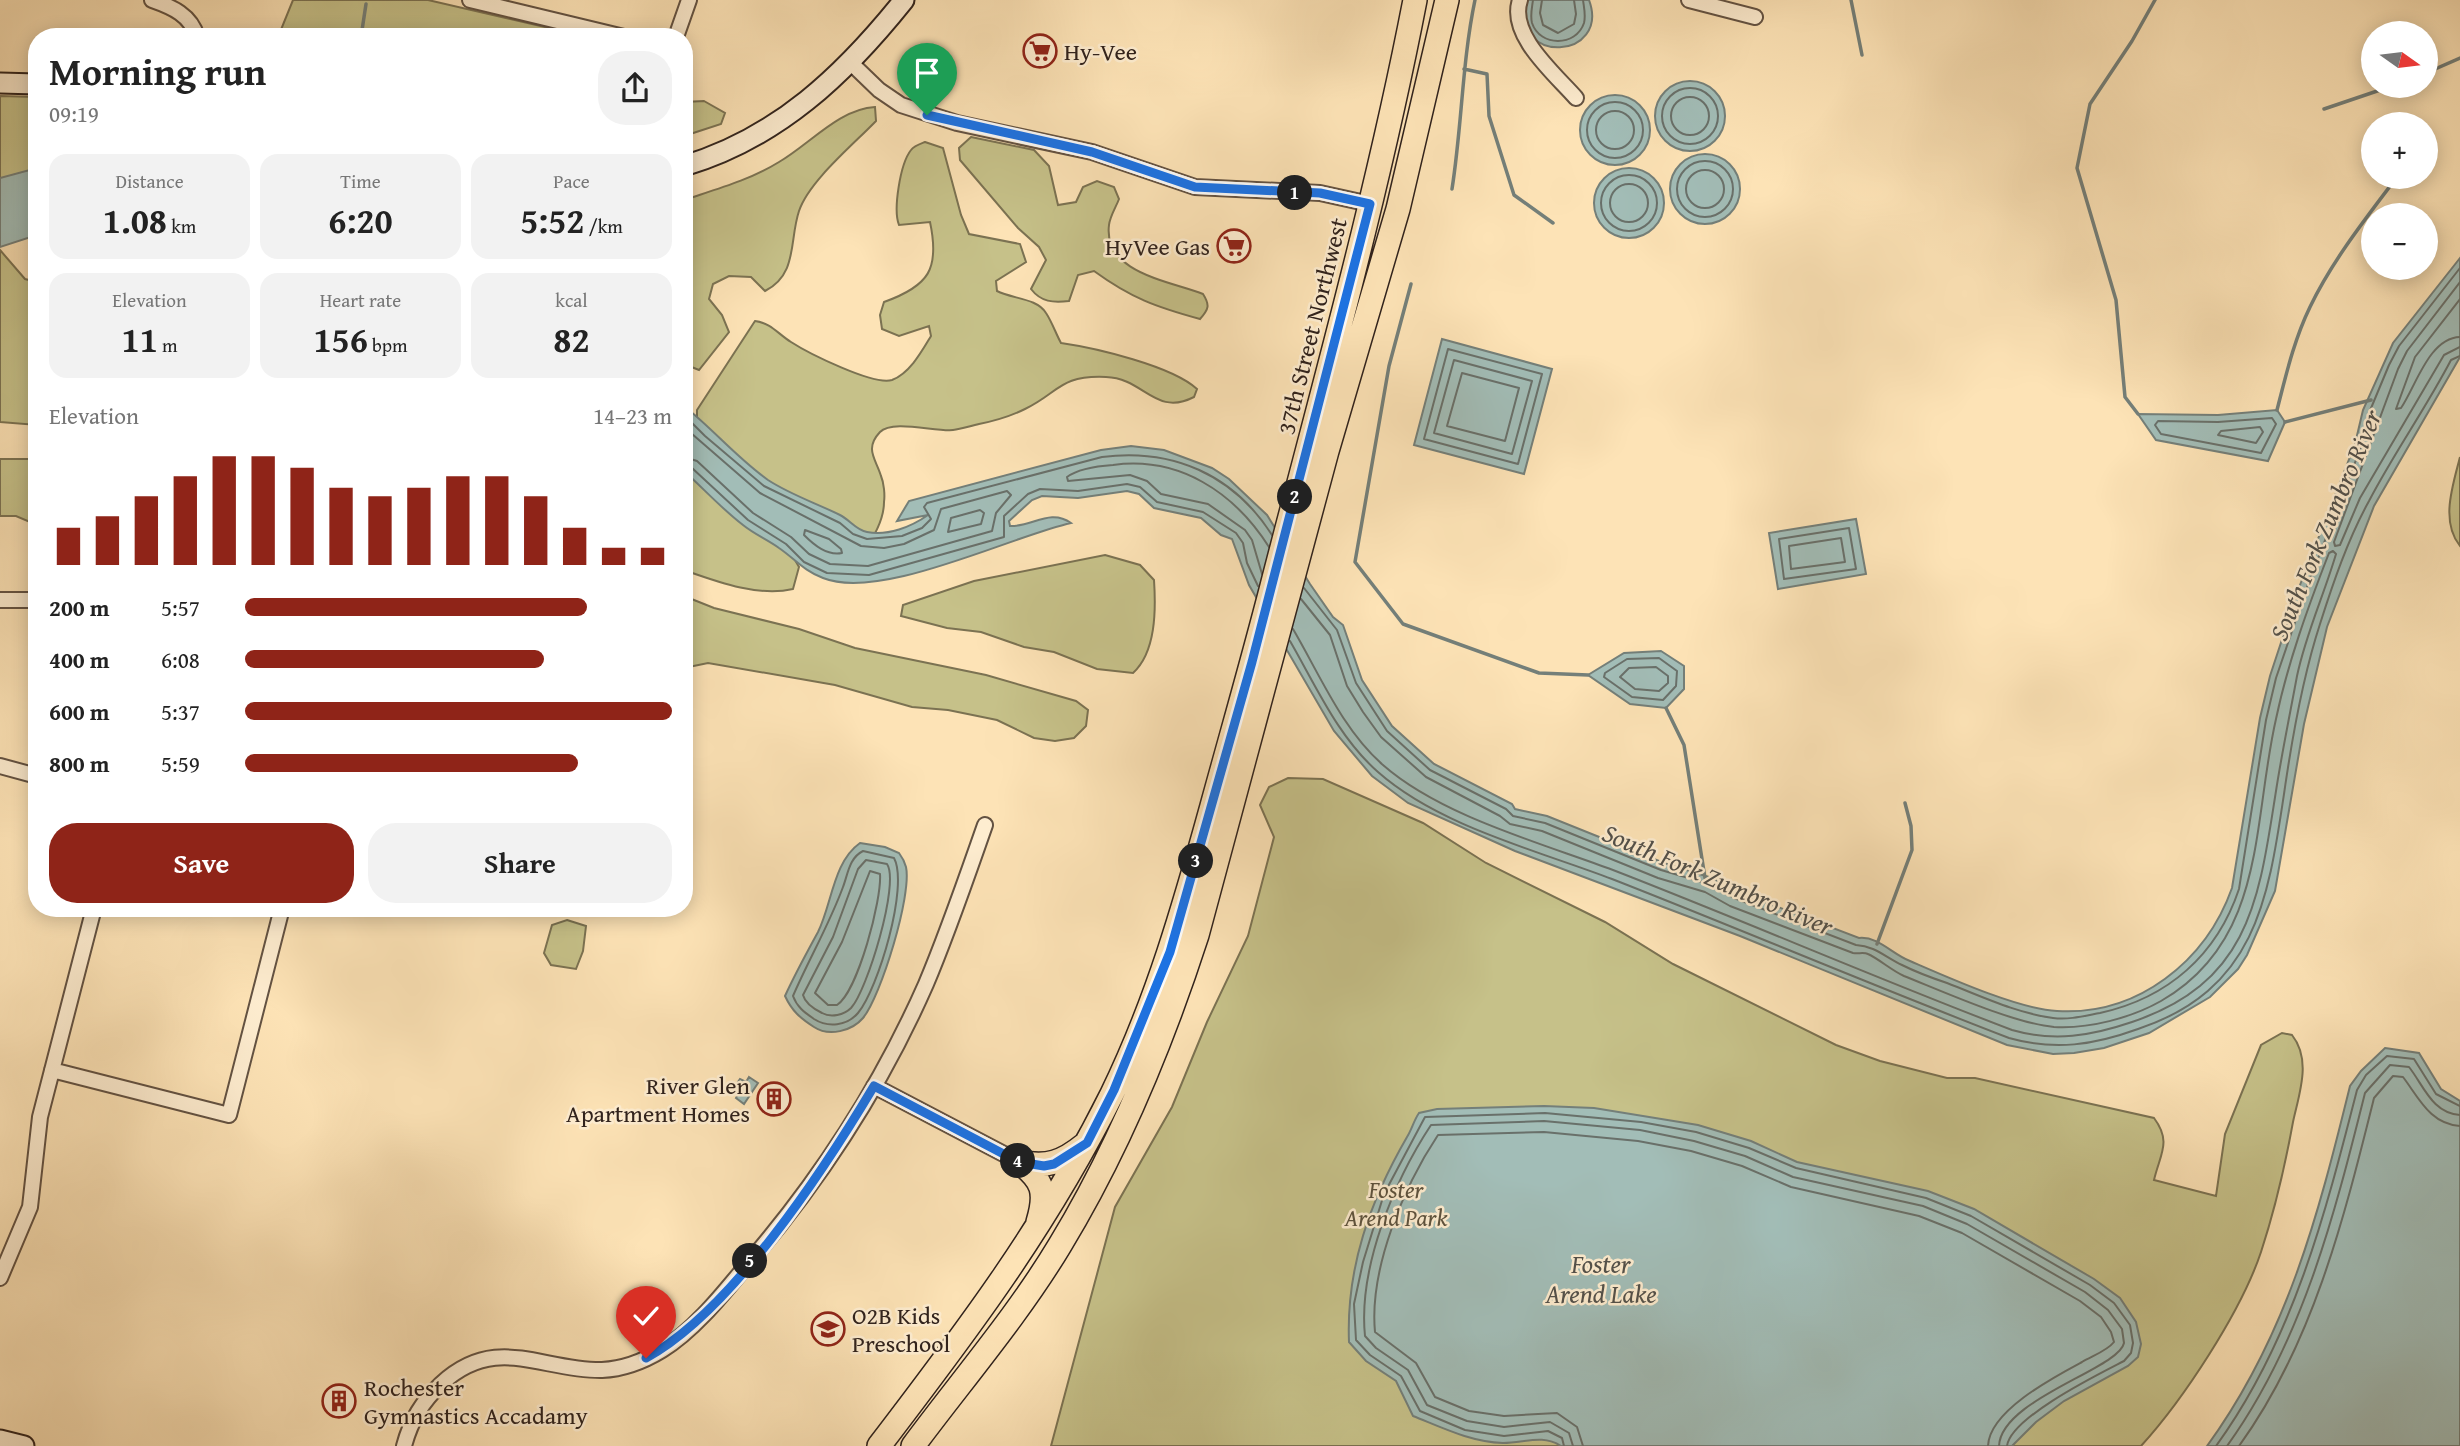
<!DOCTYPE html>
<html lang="en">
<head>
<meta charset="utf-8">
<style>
  :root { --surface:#fff; --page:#f2f2f2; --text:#222; --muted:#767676; --accent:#8f2418 }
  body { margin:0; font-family:"Gentium Book Plus",serif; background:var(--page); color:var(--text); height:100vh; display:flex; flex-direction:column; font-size:26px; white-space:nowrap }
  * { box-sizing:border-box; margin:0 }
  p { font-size:23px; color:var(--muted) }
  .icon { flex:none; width:38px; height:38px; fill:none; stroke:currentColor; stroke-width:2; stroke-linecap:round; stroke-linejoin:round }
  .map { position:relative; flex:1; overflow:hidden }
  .sheet { position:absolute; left:28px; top:28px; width:665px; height:889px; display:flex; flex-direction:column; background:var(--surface); border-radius:28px; box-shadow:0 4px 18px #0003 }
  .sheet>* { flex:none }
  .needle { width:46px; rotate:104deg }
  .controls { position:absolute; left:2361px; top:21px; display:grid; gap:14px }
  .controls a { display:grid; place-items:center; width:77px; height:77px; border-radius:50%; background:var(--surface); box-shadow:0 4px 18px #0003; font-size:35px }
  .pin { position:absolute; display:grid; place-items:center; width:60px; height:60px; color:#fff; margin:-72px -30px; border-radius:50% 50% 50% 0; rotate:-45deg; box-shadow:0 0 7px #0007 }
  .pin .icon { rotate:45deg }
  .km { position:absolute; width:35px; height:35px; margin:-18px; border-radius:50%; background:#222; color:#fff; font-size:19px; line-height:35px; text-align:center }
  .round { display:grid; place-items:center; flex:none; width:74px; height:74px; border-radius:28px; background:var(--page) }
  .summary { display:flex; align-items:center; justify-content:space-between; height:119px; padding:0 21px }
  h1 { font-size:38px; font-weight:800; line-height:52px }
  .metrics { display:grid; grid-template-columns:repeat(3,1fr); gap:10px; height:119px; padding:7px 21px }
  .metrics div { display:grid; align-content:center; border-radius:18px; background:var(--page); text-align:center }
  .metrics b { font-size:35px; font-weight:800 }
  .metrics small { font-size:19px; font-weight:400 }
  .metrics p { font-size:19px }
  .chart { height:196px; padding:14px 21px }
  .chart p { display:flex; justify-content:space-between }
  .chart svg { width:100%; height:126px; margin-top:7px; stroke:var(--accent); stroke-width:6 }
  .action { display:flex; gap:14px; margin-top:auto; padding:14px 21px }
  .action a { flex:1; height:80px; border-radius:28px; background:var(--accent); color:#fff; font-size:28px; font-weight:800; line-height:80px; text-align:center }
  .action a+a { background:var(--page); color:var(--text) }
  ul { padding:0 21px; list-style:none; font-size:23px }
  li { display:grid; grid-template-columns:112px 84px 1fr; align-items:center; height:52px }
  li i { height:18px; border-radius:9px; background:var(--accent) }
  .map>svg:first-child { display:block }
  .green { fill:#c6c189; stroke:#7b7252; stroke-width:2 }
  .water { fill:#a2bdb7; stroke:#747f79; stroke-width:2 }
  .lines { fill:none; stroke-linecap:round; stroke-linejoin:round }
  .shore { stroke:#69706a; stroke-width:2 }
  .stream { stroke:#747f79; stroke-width:3.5 }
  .street-casing { stroke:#635242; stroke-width:18 }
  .secondary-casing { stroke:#30221c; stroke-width:23 }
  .primary-casing { stroke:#30221c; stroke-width:26 }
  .street { stroke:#feedd0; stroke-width:14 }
  .secondary { stroke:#feedd0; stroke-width:19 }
  .primary { stroke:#fde3b6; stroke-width:23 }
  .route-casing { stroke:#fff; stroke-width:14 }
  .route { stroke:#1a73e8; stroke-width:9 }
  .labels { text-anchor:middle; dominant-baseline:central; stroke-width:5; stroke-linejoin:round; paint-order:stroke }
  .poi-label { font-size:24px; fill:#30221c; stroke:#feedd0; text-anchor:start }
  .street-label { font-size:24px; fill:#30221c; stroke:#feedd0 }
  .park-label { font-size:24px; font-style:italic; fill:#5d523d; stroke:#feedd0 }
  .water-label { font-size:26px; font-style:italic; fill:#52504a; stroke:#feedd0 }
</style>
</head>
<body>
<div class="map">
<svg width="2460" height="1446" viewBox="0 0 2460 1446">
  <rect width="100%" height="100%" fill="#fde3b6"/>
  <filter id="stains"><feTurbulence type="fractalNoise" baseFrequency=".00286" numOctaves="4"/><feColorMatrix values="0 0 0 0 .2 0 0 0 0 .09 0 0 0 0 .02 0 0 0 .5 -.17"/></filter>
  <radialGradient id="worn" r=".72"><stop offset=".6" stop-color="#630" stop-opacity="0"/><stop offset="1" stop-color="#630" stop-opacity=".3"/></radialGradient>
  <path class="green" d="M293,0H428L588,37H278Z
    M0,96L37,97V198L0,210Z
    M704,101L725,113L721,124L684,136V102Z
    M875,107L876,121C854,144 809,181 799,211C789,241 798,274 765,291L751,277L729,276L713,284L709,299L722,315L729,332L699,370L684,364V200C717,189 750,180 779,162C810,144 839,109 875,107Z
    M971,137L1034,150L1049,166L1058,205L1076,202L1083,187L1097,181L1114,187L1119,199C1116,207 1110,216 1109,225C1103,273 1170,281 1203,294C1210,305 1209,309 1200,319C1156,307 1131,298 1094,271L1078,275L1069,301C1053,303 1041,302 1031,289L1046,260L1039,247L1018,228L960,160L959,148Z
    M925,142L943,148L961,215L969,234L1020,244L1026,262L996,281L997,291C1012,299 1037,298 1046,313C1052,322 1056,334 1061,343C1096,348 1172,366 1197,389L1194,397C1155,417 1144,378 1106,377C1059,375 1060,392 1025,409C1011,416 994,421 979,424C970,426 961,429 953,430C936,432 892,419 880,432C864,449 876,459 881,476C884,483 885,495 884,502C884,520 874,537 864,551L697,430V410L755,321C771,323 778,334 791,342C808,353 874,386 892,380C910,373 922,351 931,336L929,326L899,336L882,329L880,315L884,302C929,286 940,269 930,222L899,225C893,210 900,164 911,150C914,146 920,144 925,142Z
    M0,250L25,279L37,282V425L0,422Z
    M684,452L787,546L799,567L793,589C758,597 718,582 684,570Z
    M2460,457V546C2440,521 2453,485 2460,457Z
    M0,459H37V525L16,516H0Z
    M1105,555L1140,565L1154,580C1156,610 1156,652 1133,673L1097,669L1054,652L1024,647L981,632L947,628L901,616L903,605L974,581Z
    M684,596L714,608L799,629L855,648L986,675L1076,701L1088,710L1086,726L1074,738L1055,741L1034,738L997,720L948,710L912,707L835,685L708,663L684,668Z
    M1288,778L1323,779L1423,823L1486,863L1605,922L1673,964L1836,1045L1880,1061L1947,1078H1975L2154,1118C2172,1142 2160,1154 2154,1180L2216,1196L2225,1134L2261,1045L2282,1033L2292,1035C2312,1060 2299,1094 2293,1122C2285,1166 2275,1209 2261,1252C2241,1312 2183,1400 2141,1446H1051L1115,1207L1172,1107L1207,1022L1248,936L1274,837L1260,805L1269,787Z
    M567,920L586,926L583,951L576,969L551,965L544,953L552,925Z"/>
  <path class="water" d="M1527,0H1589C1611,59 1510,67 1527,0Z
    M1655 116a35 35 0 1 1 70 0a35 35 0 1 1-70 0Z
    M1580 130a35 35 0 1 1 70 0a35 35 0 1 1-70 0Z
    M1670 189a35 35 0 1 1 70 0a35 35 0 1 1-70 0Z
    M37,168V235L0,247V178Z
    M1594 203a35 35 0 1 1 70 0a35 35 0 1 1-70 0Z
    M2460,258V357L2374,506L2327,627L2304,724L2275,891L2247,955L2238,969L2210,997L2149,1033L2104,1048L2074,1053L2053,1054L2007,1045L1740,936L1515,851L1408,803L1372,776L1334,731L1249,585L1232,539L1221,535L1201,518L1154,508L1139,494L1127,491L1078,498L1042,496L1032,500L1009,521L1010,526C1032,527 1050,508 1071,523C1009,537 881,601 823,578C804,571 795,559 779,548C768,540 754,534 743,525C722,509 704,489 684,471V406C713,429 737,458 768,480C791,495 816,503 840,515C850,520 856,530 867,532C888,536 911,527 928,515L897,521L909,501L1101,450L1131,446L1164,450L1212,468L1229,479L1267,515L1310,584L1333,617L1343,625L1362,680L1392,726L1434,764L1512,804L1515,809L1547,816L1664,863L1712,878L1736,891L1859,938C1878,936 1892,954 1910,961C1947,977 2018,1009 2057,1011C2138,1016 2206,961 2232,888L2260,718L2270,676L2300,585L2355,444L2363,410L2393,343Z
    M1442,339L1552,369L1524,474L1414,445Z
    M2277,410L2285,422L2268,461L2156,440L2138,414L2218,415Z
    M1856,519L1866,574L1778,589L1769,533Z
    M1661,651L1684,666V689L1666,708L1630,704L1588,675L1624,653Z
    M860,843L885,847L899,853C902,857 905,863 906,867C912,895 881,996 863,1018C852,1031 829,1037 814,1027C800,1018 792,1011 785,996C795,974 806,954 818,932C832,904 833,862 860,843Z
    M2385,1048L2419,1053L2441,1089L2460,1101V1446H2207C2287,1336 2318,1216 2350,1086L2361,1071Z
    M749,1077L758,1083L744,1104L736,1098L739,1093L733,1089L740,1079L746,1082Z
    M1544,1106L1594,1108L1698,1125L1751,1141L1797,1162L1928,1191L1974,1209L2094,1279L2120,1298L2136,1322L2141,1344L2138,1357L2128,1366L2064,1401L2036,1422L2012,1446H1561C1542,1434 1525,1443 1503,1443C1471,1442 1443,1428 1413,1416L1396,1381L1366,1361L1349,1342C1346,1268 1370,1201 1407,1137C1412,1129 1414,1120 1419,1113L1437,1109Z"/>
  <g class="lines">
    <path class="shore" d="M1533,0C1532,8 1530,15 1532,23C1540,47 1576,47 1584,23C1586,15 1584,8 1583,0
      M1542,0L1540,13L1543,25L1558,33L1574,24L1576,14L1574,0
      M1662 116a28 28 0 1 1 56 0a28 28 0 1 1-56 0Z
      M1671 116a19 19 0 1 1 38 0a19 19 0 1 1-38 0Z
      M1587 130a28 28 0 1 1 56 0a28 28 0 1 1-56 0Z
      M1596 130a19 19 0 1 1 38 0a19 19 0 1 1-38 0Z
      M1677 189a28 28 0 1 1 56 0a28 28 0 1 1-56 0Z
      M1686 189a19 19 0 1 1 38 0a19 19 0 1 1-38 0Z
      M1601 203a28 28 0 1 1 56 0a28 28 0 1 1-56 0Z
      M1610 203a19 19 0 1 1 38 0a19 19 0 1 1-38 0Z
      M2460,282L2407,351L2398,369L2334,542L2335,546L2340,545L2360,498L2444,355L2460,347
      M2460,299L2415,357L2396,409L2401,408C2416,386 2429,338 2460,337
      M1448,349L1542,374L1518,464L1424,439Z
      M1454,360L1532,381L1512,454L1434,433Z
      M1462,373L1519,388L1505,441L1447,426Z
      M684,415L705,436L764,486L840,523L853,534L867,539L902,536L922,528L931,519L924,507L927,503L1102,457C1172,448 1233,474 1272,535
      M2272,418L2276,424L2261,453L2161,434L2155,425L2158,421L2218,422Z
      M684,427L760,493L861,546L884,548L904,544L934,530L941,509L1007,491L1011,495L996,513L992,531L868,566L830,564L809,554L791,537L753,513L697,461L684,457
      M2260,427L2263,432L2256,443L2218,435L2221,431Z
      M684,466L692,468L748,520L786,544L804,562L827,573L869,575L1004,537V516L1028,494L1040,489L1078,491L1127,484L1140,487L1157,502L1203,512L1236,533L1243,543L1247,563L1258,586
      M980,510L984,513L981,524L948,532L951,518Z
      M1849,528L1856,569L1784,579L1779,539Z
      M805,530L829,539L841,549L842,553C827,556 814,545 804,535Z
      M1841,538L1845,562L1791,569L1789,546Z
      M1262,574L1252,540L1245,530L1208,504L1161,494L1147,481L1130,475L1068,481L1067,477C1078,469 1098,466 1113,465C1179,456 1234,492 1269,547
      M1304,588L1337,630L1356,683L1387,731L1430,770L1506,809L1513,816L1545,823L1661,870L1709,884L1734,898L1856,945C1875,946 1885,957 1902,965C1916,972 1932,978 1947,983C1981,996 2016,1013 2053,1018C2069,1020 2084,1016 2100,1013C2168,998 2217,955 2239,889L2266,720L2276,678L2307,587L2361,447L2369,413L2389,365L2399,346L2460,268
      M1293,629C1320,675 1342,729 1383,765C1441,816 1541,843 1613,870C1747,922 1878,979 2012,1030C2054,1042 2091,1036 2132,1022C2251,982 2259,898 2276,791C2282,752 2290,714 2297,676C2306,633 2324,595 2336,554L2333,551L2329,553C2308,607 2288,662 2276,719C2252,823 2267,940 2161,1001C2131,1018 2089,1029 2054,1027C2013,1023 1944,992 1904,976C1891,970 1879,959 1868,954C1864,952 1858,954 1853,953L1730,906L1705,892L1658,878L1542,831L1510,824L1500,816L1426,777L1381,737L1363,712L1347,686L1330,635L1301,599
      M1290,641C1316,686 1338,737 1378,772C1439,826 1536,850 1612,879C1745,931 1876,987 2009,1038C2055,1051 2094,1045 2138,1029C2255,990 2268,901 2284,794C2292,738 2302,679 2320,624C2333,583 2348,539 2369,501C2394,453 2426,408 2451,360L2460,356
      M1659,658L1677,671L1676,686L1663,700L1632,697L1604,677L1605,673L1627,659Z
      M1656,667L1668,676V683L1659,691L1635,689L1620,677L1629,668Z
      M863,851L894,858C909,886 878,989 858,1013C847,1026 828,1028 814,1019C804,1012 797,1007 793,996C809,959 829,925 843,887C848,874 849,858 863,851Z
      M866,860L887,864C900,883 867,991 851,1008C844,1015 831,1018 822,1013C814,1009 805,1003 803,995L833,937L858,869Z
      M870,871L880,874C882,899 858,991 837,1005H828L815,993L842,942Z
      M1564,1446L1562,1438L1548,1431L1504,1436L1465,1430L1420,1411L1401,1376L1370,1355L1356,1340L1354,1304L1363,1262L1384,1194L1425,1117L1545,1113L1641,1122L1696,1132L1749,1148L1796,1168L1926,1198L1971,1216L2090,1285L2114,1303L2130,1325L2133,1343L2131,1353L2124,1361C2099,1374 2011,1417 2007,1446
      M1573,1446L1569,1433L1550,1422L1504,1427L1467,1421L1427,1405L1408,1370L1376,1348L1365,1336C1358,1268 1394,1181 1431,1125L1544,1121L1640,1130L1694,1141L1745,1156L1793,1177L1923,1206L1967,1224L2085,1292L2108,1310L2122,1329L2124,1343C2119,1369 2001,1399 1999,1446
      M1583,1446L1577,1427L1557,1413L1504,1416L1469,1411L1435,1397L1416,1363L1375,1332C1369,1269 1404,1186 1438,1135L1544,1132L1638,1141L1691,1151L1742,1166L1791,1187L1919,1216L1962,1233L2080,1301L2101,1317L2111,1332L2114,1342C2107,1351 2092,1356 2082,1362C2054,1377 1989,1411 1988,1446
      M2216,1446C2293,1340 2325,1215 2357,1090L2366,1075L2387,1056L2414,1059L2436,1094L2460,1106
      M2227,1446C2302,1342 2334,1217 2365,1093L2390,1065L2409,1067C2424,1086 2432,1113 2460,1115
      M2239,1446C2313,1344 2344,1218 2374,1098L2393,1076L2403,1077C2419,1098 2430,1124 2460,1126"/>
    <path class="stream" d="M1851,0L1862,55
      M361,37L366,4
      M1464,69L1487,74L1489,116L1514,195L1553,223
      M2426,73L2460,58
      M2324,109L2392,86
      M1452,189C1462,126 1462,62 1475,0
      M1411,284L1389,366L1355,562L1403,624L1539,673L1588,675
      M2277,410C2286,375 2294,340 2310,307C2332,261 2366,218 2397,177
      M2138,414L2125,397L2116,300L2077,168L2090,104L2132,41L2155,0
      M2285,422L2371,400
      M1666,708L1684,745L1705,878
      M1877,944L1912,850L1911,826L1905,803"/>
    <defs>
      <path id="street" d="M152,0C172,7 191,15 197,37
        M470,0L624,37
        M1520,0C1508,35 1555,74 1576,98
        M1689,0L1755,17
        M676,37L689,0
        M851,63L879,90L901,105L957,123L1092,152L1195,187L1320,193L1370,204
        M0,600H37
        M0,766L37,776
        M52,1070L229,1115L282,908
        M874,1086L1019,1162
        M0,1278L30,1207L40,1117L94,908
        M404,1446C411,1420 422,1402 441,1384C496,1333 541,1371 602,1370C623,1369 644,1361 662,1350C696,1329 725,1291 751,1260C822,1177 882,1084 926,984C948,932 966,879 985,825"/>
      <path id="secondary" d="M0,83L37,84
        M684,166C778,138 844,75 904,0
        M0,1440L24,1446"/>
      <path id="primary" d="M1019,1162C1043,1180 1047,1192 1038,1222
        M1020,1162C1047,1168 1063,1162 1084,1145
        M879,1446C967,1331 1047,1225 1112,1094C1157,1002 1185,904 1212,806C1232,733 1253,660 1272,586C1322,392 1377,197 1415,0
        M913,1446C962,1380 1018,1315 1060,1245C1119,1148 1162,1043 1197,935L1327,451L1398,209L1447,0"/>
    </defs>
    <use href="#street" class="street-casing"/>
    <use href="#secondary" class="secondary-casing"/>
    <use href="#primary" class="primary-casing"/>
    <use href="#street" class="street"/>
    <use href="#secondary" class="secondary"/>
    <use href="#primary" class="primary"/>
  </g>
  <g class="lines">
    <defs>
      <path id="route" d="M646,1358C731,1312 824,1170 874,1086L1019,1162L1044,1166L1054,1164L1087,1143L1114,1090L1170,952L1252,662L1370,204L1320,193L1195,187L1092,152L927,115"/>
    </defs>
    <use href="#route" class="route-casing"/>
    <use href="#route" class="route"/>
  </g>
  <defs>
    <symbol id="supermarket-ring" viewBox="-11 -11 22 22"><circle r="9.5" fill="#feedd0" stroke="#8f2418" stroke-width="1.5"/><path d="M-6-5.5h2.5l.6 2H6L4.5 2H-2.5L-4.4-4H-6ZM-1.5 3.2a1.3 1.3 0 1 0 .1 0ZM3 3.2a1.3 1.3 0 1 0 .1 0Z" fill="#8f2418"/></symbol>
    <symbol id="building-ring" viewBox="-11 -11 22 22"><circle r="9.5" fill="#feedd0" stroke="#8f2418" stroke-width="1.5"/><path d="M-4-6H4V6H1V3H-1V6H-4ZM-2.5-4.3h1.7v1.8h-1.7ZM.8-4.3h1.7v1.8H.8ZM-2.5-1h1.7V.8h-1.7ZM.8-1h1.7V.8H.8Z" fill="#8f2418"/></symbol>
    <symbol id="school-ring" viewBox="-11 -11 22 22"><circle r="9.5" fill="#feedd0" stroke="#8f2418" stroke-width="1.5"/><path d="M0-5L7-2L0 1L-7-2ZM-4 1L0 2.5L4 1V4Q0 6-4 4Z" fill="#8f2418"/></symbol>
  </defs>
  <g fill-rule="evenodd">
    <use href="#supermarket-ring" x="1021" y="32" width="38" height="38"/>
    <use href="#supermarket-ring" x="1215" y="227" width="38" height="38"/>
    <use href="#building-ring" x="755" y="1080" width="38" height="38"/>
    <use href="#school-ring" x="809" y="1310" width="38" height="38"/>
    <use href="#building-ring" x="320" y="1382" width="38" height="38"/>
  </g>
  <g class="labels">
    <g class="poi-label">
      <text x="1064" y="51">Hy-Vee</text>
      <text x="1210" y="246" text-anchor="end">HyVee Gas</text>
      <text x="750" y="1085" text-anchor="end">River Glen<tspan x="750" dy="28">Apartment Homes</tspan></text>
      <text x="852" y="1315">O2B Kids<tspan x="852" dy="28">Preschool</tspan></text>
      <text x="364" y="1387">Rochester<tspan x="364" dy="28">Gymnastics Accadamy</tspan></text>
    </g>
    <g class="street-label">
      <text transform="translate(1312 326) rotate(-76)">37th Street Northwest</text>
    </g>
    <g class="park-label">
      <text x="1396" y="1189">Foster<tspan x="1396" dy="28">Arend Park</tspan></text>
    </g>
    <g class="water-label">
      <text transform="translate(2325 525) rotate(-67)">South Fork Zumbro River</text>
      <text transform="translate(1718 879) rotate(23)">South Fork Zumbro River</text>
      <text x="1601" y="1263">Foster<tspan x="1601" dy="30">Arend Lake</tspan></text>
    </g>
  </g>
  <rect width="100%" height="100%" filter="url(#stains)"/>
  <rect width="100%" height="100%" fill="url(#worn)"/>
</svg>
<div class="controls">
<a><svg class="needle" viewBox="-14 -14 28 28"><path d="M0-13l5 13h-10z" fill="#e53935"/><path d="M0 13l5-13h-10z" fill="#767676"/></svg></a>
<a>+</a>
<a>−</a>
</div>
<div class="pin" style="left:927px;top:115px;background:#1e9e55"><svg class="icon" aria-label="arrive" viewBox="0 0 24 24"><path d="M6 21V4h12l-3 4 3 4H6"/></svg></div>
<div class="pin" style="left:646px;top:1358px;background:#d93025"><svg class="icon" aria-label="check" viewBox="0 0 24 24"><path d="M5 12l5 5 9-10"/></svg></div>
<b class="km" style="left:1295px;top:193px">1</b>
<b class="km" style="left:1295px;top:497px">2</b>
<b class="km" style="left:1196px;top:861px">3</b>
<b class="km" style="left:1018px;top:1161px">4</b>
<b class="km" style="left:750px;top:1261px">5</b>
<section class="sheet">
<div class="summary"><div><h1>Morning run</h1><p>09:19</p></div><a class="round"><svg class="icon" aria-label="share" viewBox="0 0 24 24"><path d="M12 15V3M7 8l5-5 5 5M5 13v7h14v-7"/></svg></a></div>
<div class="metrics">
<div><p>Distance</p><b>1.08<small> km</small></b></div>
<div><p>Time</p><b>6:20</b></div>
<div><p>Pace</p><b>5:52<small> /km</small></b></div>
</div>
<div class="metrics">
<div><p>Elevation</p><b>11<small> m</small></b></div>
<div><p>Heart rate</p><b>156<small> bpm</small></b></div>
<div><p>kcal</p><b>82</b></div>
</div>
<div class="chart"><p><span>Elevation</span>14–23 m</p>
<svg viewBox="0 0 160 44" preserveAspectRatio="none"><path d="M5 44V31M15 44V27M25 44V20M35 44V13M45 44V6M55 44V6M65 44V10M75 44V17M85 44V20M95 44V17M105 44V13M115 44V13M125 44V20M135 44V31M145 44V38M155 44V38"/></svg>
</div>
<ul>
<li><b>200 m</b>5:57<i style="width:80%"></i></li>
<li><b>400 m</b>6:08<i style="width:70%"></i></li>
<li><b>600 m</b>5:37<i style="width:100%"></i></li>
<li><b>800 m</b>5:59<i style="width:78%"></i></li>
</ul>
<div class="action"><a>Save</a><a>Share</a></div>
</section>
</div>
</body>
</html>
